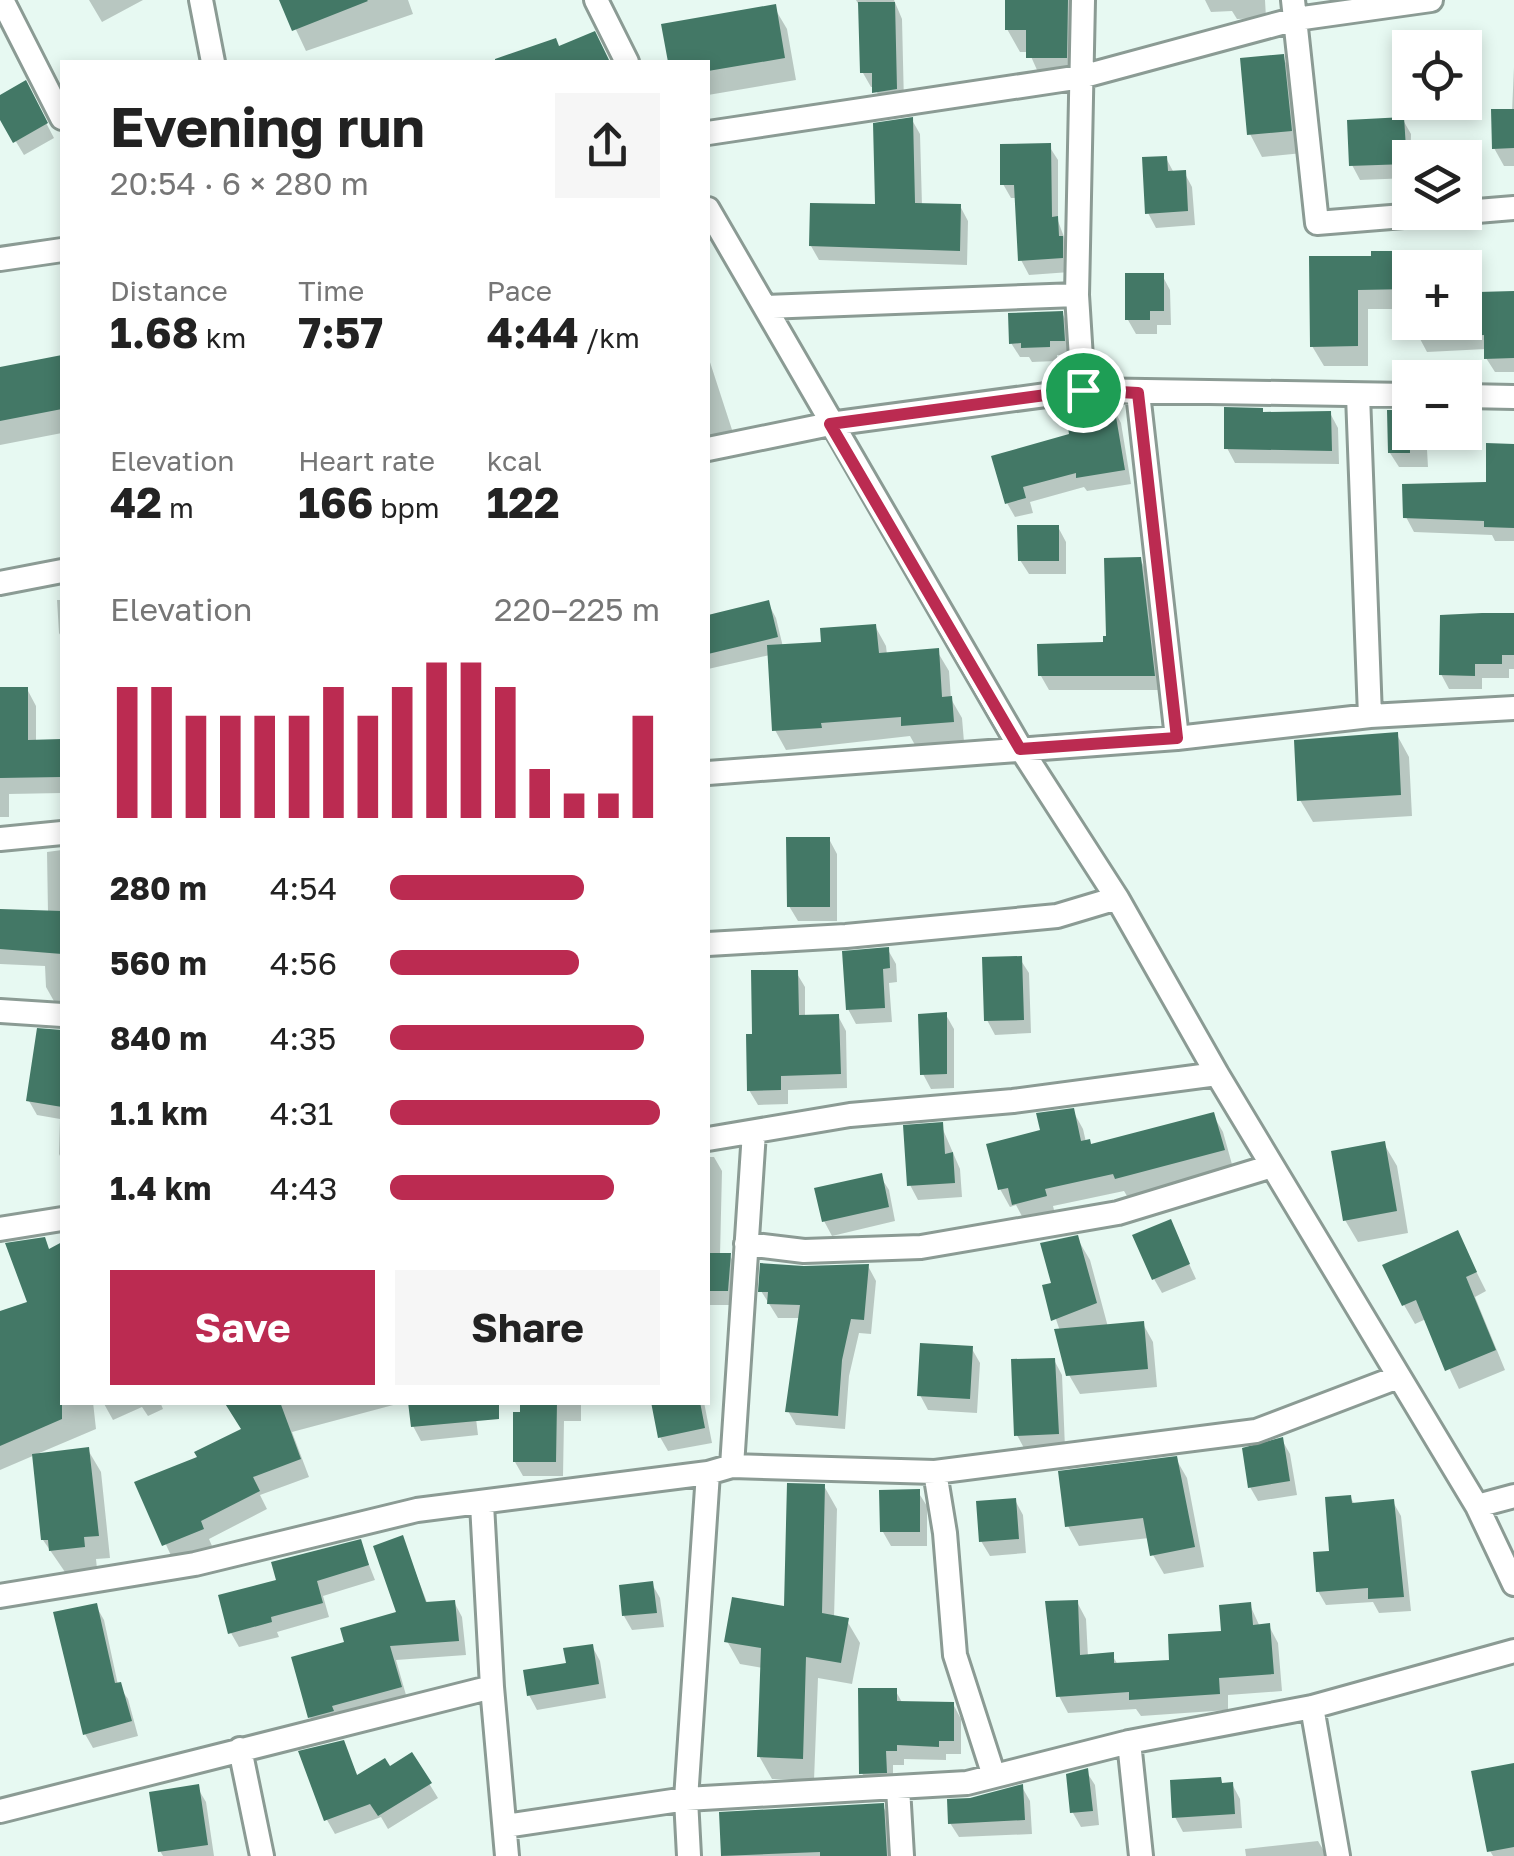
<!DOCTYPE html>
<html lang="en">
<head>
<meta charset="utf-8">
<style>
  :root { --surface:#fff; --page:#f6f6f6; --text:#222; --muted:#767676; --accent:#bb2b51 }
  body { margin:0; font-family:"Golos Text",sans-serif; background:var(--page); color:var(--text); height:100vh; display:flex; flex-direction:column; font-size:38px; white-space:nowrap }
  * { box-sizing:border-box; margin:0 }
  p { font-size:32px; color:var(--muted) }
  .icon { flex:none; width:55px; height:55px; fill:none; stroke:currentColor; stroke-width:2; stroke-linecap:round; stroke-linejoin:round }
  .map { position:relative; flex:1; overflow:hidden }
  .drawer { position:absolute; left:60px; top:60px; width:650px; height:1345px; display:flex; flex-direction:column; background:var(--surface); border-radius:0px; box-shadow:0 5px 15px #0003 }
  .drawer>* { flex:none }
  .fabs { position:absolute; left:1392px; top:30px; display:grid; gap:20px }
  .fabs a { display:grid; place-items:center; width:90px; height:90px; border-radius:0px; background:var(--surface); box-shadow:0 5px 15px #0003; font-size:50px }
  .pin { position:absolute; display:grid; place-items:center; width:85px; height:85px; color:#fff; margin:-42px; border:5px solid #fff; border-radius:50%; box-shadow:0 2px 10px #0007 }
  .round { display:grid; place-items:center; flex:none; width:105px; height:105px; border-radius:0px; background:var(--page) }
  .head { display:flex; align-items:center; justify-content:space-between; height:170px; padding:0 50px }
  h1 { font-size:55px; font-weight:700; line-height:75px }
  .metrics { display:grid; grid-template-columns:repeat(3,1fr); gap:15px; height:170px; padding:10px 50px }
  .metrics div { display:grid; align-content:center }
  .metrics b { font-size:42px; font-weight:700 }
  .metrics small { font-size:28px; font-weight:400 }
  .metrics p { font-size:28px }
  .chart { height:280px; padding:20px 50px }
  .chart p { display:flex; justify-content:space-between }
  .chart svg { width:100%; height:180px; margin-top:10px; stroke:var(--accent); stroke-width:6 }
  .button { display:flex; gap:20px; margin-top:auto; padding:20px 50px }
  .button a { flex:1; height:115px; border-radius:0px; background:var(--accent); color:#fff; font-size:40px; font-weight:700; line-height:115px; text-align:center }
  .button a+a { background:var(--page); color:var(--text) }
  ul { padding:0 50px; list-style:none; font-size:32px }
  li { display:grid; grid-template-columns:160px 120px 1fr; align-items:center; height:75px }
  li i { height:25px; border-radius:12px; background:var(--accent) }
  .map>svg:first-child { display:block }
  .shadow { fill:#0003 }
  .building { fill:#437866 }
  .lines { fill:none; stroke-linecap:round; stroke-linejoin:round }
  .minor-casing { stroke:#8b9b94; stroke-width:28 }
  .minor { stroke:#fff; stroke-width:22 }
  .route-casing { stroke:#fff; stroke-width:20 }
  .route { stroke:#bb2b51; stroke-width:12 }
</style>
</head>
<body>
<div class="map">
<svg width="1514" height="1856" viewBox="0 0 1514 1856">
  <rect width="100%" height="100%" fill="#e7f9f2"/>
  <path class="shadow" d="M89,0H143L102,22Z
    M282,0H408L413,14L306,51Z
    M856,0H894L902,19L904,104L883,107L875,87H871L863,73L860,7Z
    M1007,0H1081L1078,79H1041L1029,52H1020L1007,29Z
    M1205,0H1265L1266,18L1237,19L1232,11L1211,12Z
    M774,7L787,29L796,80L708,95V62H671L664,26Z
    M1282,56L1295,79L1303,153L1262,157L1250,134Z
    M1514,67V166H1504L1494,148L1512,112Z
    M0,98H33L54,138L24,155L0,115Z
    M912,120L920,134L922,206H960L968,221L967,265L819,260L811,246L877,206Z
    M1403,120L1411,134L1410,178L1360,180L1352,165Z
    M1049,146L1058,160V221L1070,253V272L1029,275L1021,260L1017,198H1011L1003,184Z
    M1166,158L1174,173L1184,172L1192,187L1195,225L1156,228L1148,213Z
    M1412,253L1421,268H1410V309H1368V366H1324L1312,346L1374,259V254Z
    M1162,275L1170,290L1171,325H1157V334H1136L1128,320Z
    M1514,294V372H1495L1486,358V349L1427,352L1419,337L1418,322H1465V297Z
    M1062,313L1070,328L1072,355H1057V361L1032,362L1029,357H1020L1011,343Z
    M708,356L735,439L708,448Z
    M62,357V433L0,445V370Z
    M1113,408L1121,423L1131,484L1087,491L1084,487L1030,502L1033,513L1015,517L1007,503L1072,436Z
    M1410,410V432H1426L1428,467H1399L1390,453Z
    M1330,413L1338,428L1339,464L1235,463L1227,448L1264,414Z
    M1514,446V541H1495L1492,535L1414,532L1406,517L1488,485Z
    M1058,527L1066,542V574H1029L1020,560Z
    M1140,559L1148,574L1162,690H1049L1041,676L1105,644Z
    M57,600H62V638L59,633Z
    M768,603L776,618L783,647L823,645L875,626L886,646L887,655L937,651L949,671L951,699L962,718L964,742L915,745L910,736L786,750L775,730L770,655L708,669V617Z
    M1514,616V669H1509V678H1482V689H1449L1441,674Z
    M0,689H27L36,706V742H62V793L9,794V817H0Z
    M1397,735L1409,757L1412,816L1313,822L1300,800Z
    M829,839L837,854V921H798L789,906Z
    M62,850V1003H55L46,987L45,966L0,964V911L48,913L47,852Z
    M888,950L896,964L897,982L889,983L892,1022L856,1024L848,1009Z
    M1020,959L1029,973L1031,1033L995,1035L987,1020Z
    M796,972L805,987V1017L838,1016L846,1031L847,1088L788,1090V1104L758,1105L749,1090L755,1036Z
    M946,1015L954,1029V1088L931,1089L923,1074Z
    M40,1031L62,1032V1160L59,1154L60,1119L37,1115L29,1101Z
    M1073,1111L1083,1129L1086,1142L1092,1147L1213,1115L1223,1132L1233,1168L1127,1196L1124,1191L1053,1206L1055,1214L1025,1222L1016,1205L1010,1207L1000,1189L1043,1132Z
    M941,1125L960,1169L962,1197L918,1200L910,1185Z
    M1384,1144L1397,1166L1408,1233L1358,1242L1345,1220Z
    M708,1157H714L722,1171L720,1255L730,1256L738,1270L736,1305H708Z
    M880,1176L889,1190L895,1221L832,1236L824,1221Z
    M1170,1222L1196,1279L1162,1293L1154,1279Z
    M1457,1233L1486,1291L1475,1297L1505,1370L1459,1389L1426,1319L1415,1324L1404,1305Z
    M1077,1238L1090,1260L1108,1327L1143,1324L1153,1342L1157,1387L1080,1394L1069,1375L1060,1331L1045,1287L1054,1285Z
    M62,1245V1402H93L96,1429L37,1454L88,1450L101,1472L110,1558L96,1559L97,1569L65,1572L43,1540L35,1455L0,1470V1313L30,1304L50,1251Z
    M868,1266L876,1281L871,1334L859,1333L849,1376L845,1429L796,1425L788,1411L800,1318H778L761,1291L804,1268Z
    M972,1349L980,1363L977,1413L928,1410L920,1395Z
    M1054,1360L1062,1375L1065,1448L1025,1450L1017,1435Z
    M103,1402H160L163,1409L148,1416L142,1407L113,1420Z
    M226,1402H396L397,1404L292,1432L309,1477L260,1495L267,1509L209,1539L212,1546L174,1562L138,1484L200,1458L243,1430Z
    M474,1402L478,1435L421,1441L413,1426Z
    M522,1402H581V1421H564L563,1476H523L515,1462Z
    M653,1402H704L712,1443L668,1451L660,1437Z
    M1282,1440L1290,1454L1297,1495L1258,1501L1250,1487Z
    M1176,1459L1187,1478L1204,1567L1164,1574L1153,1555L1149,1538L1079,1546L1068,1526Z
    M824,1486L837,1509L834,1618L847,1621L860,1643L852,1684L818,1678L814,1780L772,1779L759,1756L763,1668L740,1664L727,1641L786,1609Z
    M918,1492L927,1506V1546H891L883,1532Z
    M1350,1497L1355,1505L1393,1502L1401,1516L1411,1611L1379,1613L1373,1602L1326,1605L1318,1591Z
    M1015,1500L1023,1515L1026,1553L990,1556L981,1541Z
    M402,1538L428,1605L454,1602L462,1617L466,1655L396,1660L408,1702L318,1731L310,1717L400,1614Z
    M360,1542L375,1580L323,1596L329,1617L277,1632L279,1637L239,1647L231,1633L279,1581Z
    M652,1584L660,1598L664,1627L632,1630L624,1616Z
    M1077,1602L1086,1619L1088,1657L1112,1655L1118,1665L1172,1663L1224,1634L1250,1605L1260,1627L1269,1626L1278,1643L1282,1691L1228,1695V1710L1141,1716L1136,1709L1068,1713L1059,1696Z
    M96,1606L104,1620L118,1685L128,1699L138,1736L93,1748L85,1734Z
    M592,1646L600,1661L606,1698L537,1710L529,1695Z
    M895,1690L903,1704H953L961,1719V1754H946V1760L904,1759V1765H893V1786L870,1788L862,1773Z
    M343,1743L358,1777L389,1769L412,1756L438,1798L388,1829L381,1817L335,1834L327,1820Z
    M1514,1765V1856H1493L1490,1851Z
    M1086,1771L1095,1785L1099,1825L1081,1827L1073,1813Z
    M1232,1784L1240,1799L1242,1828L1183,1832L1175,1817L1223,1785Z
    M197,1787L206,1802L214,1856H163L160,1851Z
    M1022,1787L1030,1801L1032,1834L959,1837L950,1823Z
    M882,1805L893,1823L896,1856H723Z
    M1318,1841L1327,1856H1246L1245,1849Z"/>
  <path class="building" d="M279,0H367L368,1L292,31Z
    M1005,0H1068L1067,58H1026V30H1005Z
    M858,2H895L897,89L872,93V73H860Z
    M776,4L785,58L708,71V62H668L661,24Z
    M595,31L610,62H495V59L556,38L559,46Z
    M1284,54L1292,131L1247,135L1240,58Z
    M26,80L48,123L13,143L0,120V95Z
    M1491,109H1514V148L1492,149Z
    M913,117L915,203L961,204L960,251L809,246L810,203L875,204L873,123Z
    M1404,117L1407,164L1349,166L1347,120Z
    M1051,143L1052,217L1058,216L1059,236H1063V258L1018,261L1014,185H1000V144Z
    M1167,156L1168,171L1186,170L1188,211L1145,214L1142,157Z
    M1371,251H1410V289L1358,290V346L1310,347L1309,256H1371Z
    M1125,273H1164V311H1150V320H1125Z
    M1514,291V358L1484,359V335L1465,336V296H1478V292Z
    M1063,311L1065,341H1050V347L1021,348V343L1009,344L1008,313Z
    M62,355V409L0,421V367Z
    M1084,405H1114L1125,470L1076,478V473L1023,487L1026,498L1005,504L991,456L1069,434L1065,408Z
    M1224,407L1263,408V412L1331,411L1332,451L1224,449Z
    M1387,410H1410V453H1388Z
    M1486,443L1514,444V528L1484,527V521L1403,518L1402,484L1486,482Z
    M1017,525H1059V561H1018Z
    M1141,557L1155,676H1038L1037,644L1103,642V636H1106L1104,558Z
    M769,600L778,637L708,654V615Z
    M1482,613H1514V655H1502V664H1475V676L1439,675L1440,615Z
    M876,624L879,653L939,648L942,697L952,696L954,722L901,726V717L821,723L822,728L772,731L767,645L821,642L820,628Z
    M0,687H28V740L62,739V777L0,778Z
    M1398,732L1401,795L1297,801L1294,740Z
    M786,837H830V907H787Z
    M0,909L62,911V954L0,949Z
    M889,947L890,968L883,969L885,1008L846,1010L842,951Z
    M1022,956L1024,1020L984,1021L982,957Z
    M751,970H798L799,1015L839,1014L841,1074L781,1076V1090L747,1091L746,1034H752Z
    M947,1012V1074L920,1075L918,1014Z
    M37,1028L62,1030V1107L26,1101Z
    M1074,1108L1081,1141L1090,1139L1091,1144L1214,1112L1225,1150L1115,1179L1113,1174L1045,1189L1047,1196L1012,1205L1008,1188L998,1190L986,1144L1040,1130L1036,1113Z
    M943,1122L945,1154L953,1152L955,1183L907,1186L903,1125Z
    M1385,1141L1397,1211L1343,1221L1331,1151Z
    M882,1173L889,1207L822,1222L814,1188Z
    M1171,1219L1190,1264L1152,1280L1132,1235Z
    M1458,1230L1477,1272L1466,1277L1496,1350L1445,1371L1416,1300L1402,1306L1382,1265Z
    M1078,1235L1097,1303L1051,1321L1042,1285L1051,1283L1040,1243Z
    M45,1237L49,1249L62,1242V1419L0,1446V1311L27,1302L5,1243Z
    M708,1253H731L728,1291H708Z
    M760,1263L804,1266L869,1264L864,1320L851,1319L842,1360L838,1416L785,1412L800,1305L767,1304L768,1292H758Z
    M1144,1321L1148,1369L1066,1376L1054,1329Z
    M920,1343L973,1346L970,1399L917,1396Z
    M1055,1358L1059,1434L1014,1436L1011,1359Z
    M224,1402H280L301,1459L253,1477L260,1491L201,1521L204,1529L162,1546L134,1482L197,1457L194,1452L241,1429Z
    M408,1402H499V1419L411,1427Z
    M520,1402H557L556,1462H513V1412H520Z
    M651,1402H700L705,1428L658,1438Z
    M1283,1437L1290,1481L1248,1488L1242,1448Z
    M89,1447L99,1536L84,1537L85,1547L49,1551L48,1540H41L32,1454Z
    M1177,1456L1195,1547L1150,1556L1143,1518L1065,1527L1058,1471Z
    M787,1483L825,1484L822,1613L849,1618L841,1663L806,1657L803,1759L757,1757L761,1648L724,1642L732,1597L784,1606Z
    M920,1489V1532H880L879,1490Z
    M1351,1495L1352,1503L1394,1499L1404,1597L1368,1599V1588L1316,1592L1313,1552L1329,1551L1325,1497Z
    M1016,1498L1019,1539L979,1542L976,1501Z
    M403,1535L426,1602L455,1600L459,1641L390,1646L402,1687L332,1706L334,1711L308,1718L291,1657L344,1642L340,1628L396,1612L373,1546Z
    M361,1539L369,1565L317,1581L323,1603L271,1617L272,1622L228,1634L218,1595L276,1580L271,1562Z
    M653,1581L657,1613L622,1616L619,1585Z
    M1078,1600L1080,1655L1114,1652V1663L1169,1660L1168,1634L1221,1631L1219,1605L1251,1602L1253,1625L1270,1623L1274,1674L1219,1678L1220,1694L1129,1700V1692L1056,1697L1045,1601Z
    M97,1603L115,1683L121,1682L132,1721L83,1735L53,1612Z
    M593,1644L599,1684L527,1696L523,1670L566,1663L563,1648Z
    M858,1688H897V1701L954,1702V1741H939V1747L897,1745V1751H886L887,1773L859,1774Z
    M344,1740L357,1775L385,1758L390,1766L412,1752L432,1783L378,1816L370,1804L324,1821L298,1751Z
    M1514,1763V1847L1487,1852L1471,1771Z
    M1088,1768L1093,1811L1070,1813L1066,1774Z
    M1221,1777L1222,1783L1233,1782L1235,1814L1172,1818L1170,1780Z
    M199,1784L208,1845L158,1852L149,1792Z
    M1023,1784L1025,1820L948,1824L947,1799L970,1798Z
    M884,1803L887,1856H820V1852L721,1856L719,1812Z"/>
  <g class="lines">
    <defs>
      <path id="minor" d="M2,0L62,118
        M201,0L213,62
        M596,0L627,62
        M1293,0L1317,223L1453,212
        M708,133L1081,77L1296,19L1431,0
        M708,209L1021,749L1117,898L1217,1074L1477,1506L1514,1584
        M1465,212L1514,208
        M0,259L62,250
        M766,307L1077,295
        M1083,390L1077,295L1083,0
        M1138,393L1177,738
        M1358,395L1370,716
        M1465,396L1514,397
        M708,449L830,424L1083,390L1410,395
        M0,583L62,571
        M708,773L1177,738L1370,716L1514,708
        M0,839L62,833
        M708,944L846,936L1057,916L1117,898
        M0,1011L62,1015
        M708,1139L850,1115L1013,1101L1217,1074
        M0,1229L62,1219
        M746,1244L804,1251L921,1247L1118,1213L1272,1166
        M732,1466L754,1132
        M935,1472L945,1533L955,1655L994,1776
        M482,1504L492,1687L507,1856
        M1477,1506L1514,1496
        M0,1596L195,1564L417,1510L708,1473L732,1466L935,1472L1256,1431L1398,1377
        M1312,1707L1338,1856
        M1129,1742L1141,1856
        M240,1749L262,1856
        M898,1788L902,1856
        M0,1811L492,1687
        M505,1826L686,1799L967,1783L1129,1742L1312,1707L1514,1651
        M689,1856L686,1799L708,1473"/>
    </defs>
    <use href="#minor" class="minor-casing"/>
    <use href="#minor" class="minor"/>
  </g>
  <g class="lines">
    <defs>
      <path id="route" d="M1083,390L1138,393L1177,738L1020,749L830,424Z"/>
    </defs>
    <use href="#route" class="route-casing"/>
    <use href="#route" class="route"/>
  </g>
</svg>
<div class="fabs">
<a><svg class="icon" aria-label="locate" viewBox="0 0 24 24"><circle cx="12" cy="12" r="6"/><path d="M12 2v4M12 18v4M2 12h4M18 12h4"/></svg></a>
<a><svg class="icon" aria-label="layers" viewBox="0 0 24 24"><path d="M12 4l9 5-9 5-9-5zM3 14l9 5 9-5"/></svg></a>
<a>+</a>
<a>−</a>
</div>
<div class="pin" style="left:1083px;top:390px;background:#1e9e55"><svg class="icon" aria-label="arrive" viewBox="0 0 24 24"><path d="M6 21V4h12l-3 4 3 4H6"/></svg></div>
<section class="drawer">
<div class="head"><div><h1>Evening run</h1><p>20:54 · 6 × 280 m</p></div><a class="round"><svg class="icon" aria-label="share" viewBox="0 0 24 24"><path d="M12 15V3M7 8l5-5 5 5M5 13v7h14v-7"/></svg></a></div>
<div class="metrics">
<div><p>Distance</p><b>1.68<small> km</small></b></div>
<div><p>Time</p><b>7:57</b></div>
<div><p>Pace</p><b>4:44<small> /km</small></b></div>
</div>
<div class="metrics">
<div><p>Elevation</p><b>42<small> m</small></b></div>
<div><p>Heart rate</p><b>166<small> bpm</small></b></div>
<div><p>kcal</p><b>122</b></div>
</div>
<div class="chart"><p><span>Elevation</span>220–225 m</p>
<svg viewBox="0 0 160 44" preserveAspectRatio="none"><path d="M5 44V12M15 44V12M25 44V19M35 44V19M45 44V19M55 44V19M65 44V12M75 44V19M85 44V12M95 44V6M105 44V6M115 44V12M125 44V32M135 44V38M145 44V38M155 44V19"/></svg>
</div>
<ul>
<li><b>280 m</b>4:54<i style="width:72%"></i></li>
<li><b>560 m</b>4:56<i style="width:70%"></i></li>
<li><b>840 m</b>4:35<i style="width:94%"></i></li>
<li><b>1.1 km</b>4:31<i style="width:100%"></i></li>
<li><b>1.4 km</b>4:43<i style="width:83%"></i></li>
</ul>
<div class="button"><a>Save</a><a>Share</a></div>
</section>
</div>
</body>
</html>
